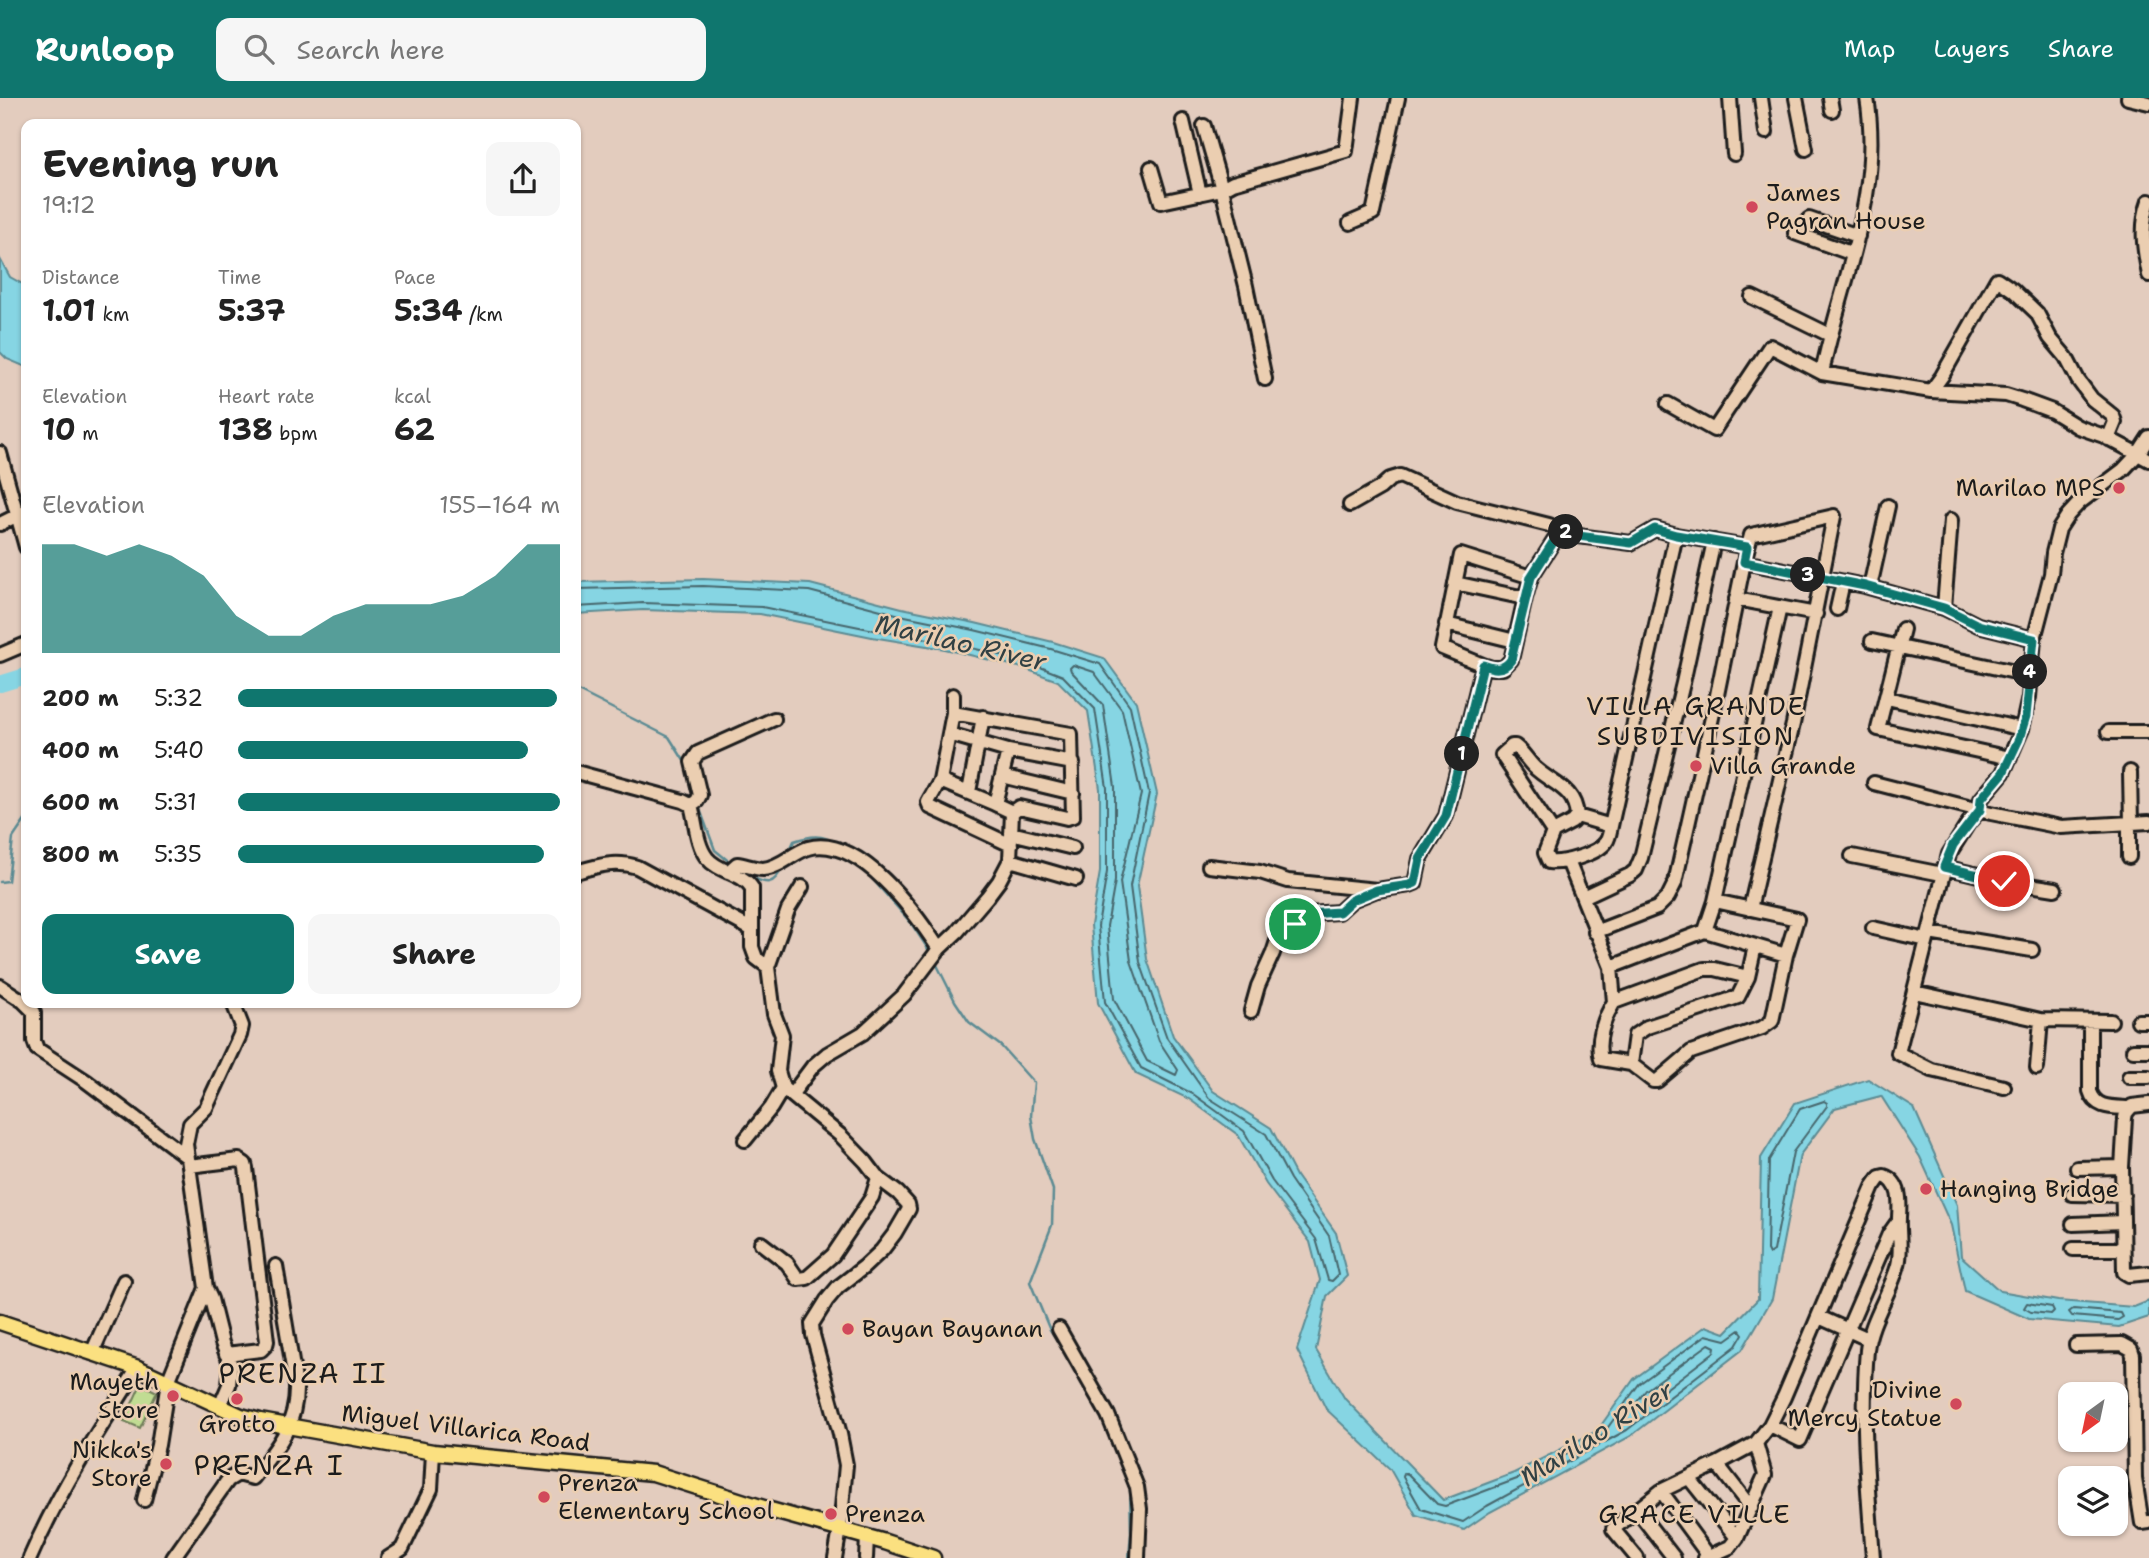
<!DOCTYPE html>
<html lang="en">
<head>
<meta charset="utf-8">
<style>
  :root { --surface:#fff; --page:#f6f6f6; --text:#222; --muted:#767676; --accent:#0f766e }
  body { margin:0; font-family:"Shantell Sans",sans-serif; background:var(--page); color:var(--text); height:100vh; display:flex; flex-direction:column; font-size:26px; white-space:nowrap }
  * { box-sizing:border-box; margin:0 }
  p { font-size:23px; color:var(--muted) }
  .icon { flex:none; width:38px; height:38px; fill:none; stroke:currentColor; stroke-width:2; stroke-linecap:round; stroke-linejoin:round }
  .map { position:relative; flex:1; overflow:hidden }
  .panel { position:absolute; left:21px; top:21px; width:560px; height:889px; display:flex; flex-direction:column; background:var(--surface); border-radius:14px; box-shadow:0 2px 5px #0004 }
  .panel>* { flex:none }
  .needle { width:46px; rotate:213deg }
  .fabs { position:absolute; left:2058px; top:1284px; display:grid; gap:14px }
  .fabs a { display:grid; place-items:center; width:70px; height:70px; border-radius:14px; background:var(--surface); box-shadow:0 2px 5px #0004; font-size:35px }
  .pin { position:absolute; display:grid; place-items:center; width:60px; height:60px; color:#fff; margin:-30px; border:4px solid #fff; border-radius:50%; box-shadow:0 2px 7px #0007 }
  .km { position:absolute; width:35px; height:35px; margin:-18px; border-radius:50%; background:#222; color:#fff; font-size:19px; line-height:35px; text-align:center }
  .round { display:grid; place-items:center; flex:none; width:74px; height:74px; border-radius:14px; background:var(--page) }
  .summary { display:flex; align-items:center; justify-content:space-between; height:119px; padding:0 21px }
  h1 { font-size:38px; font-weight:700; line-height:52px }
  .figures { display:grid; grid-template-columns:repeat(3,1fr); gap:10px; height:119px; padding:7px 21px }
  .figures div { display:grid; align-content:center }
  .figures b { font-size:30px; font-weight:700 }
  .figures small { font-size:19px; font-weight:400 }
  .figures p { font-size:19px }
  .chart { height:196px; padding:14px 21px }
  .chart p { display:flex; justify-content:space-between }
  .chart svg { width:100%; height:126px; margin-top:7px; fill:var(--accent); opacity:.7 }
  .primary-button { display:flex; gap:14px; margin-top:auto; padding:14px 21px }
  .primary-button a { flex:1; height:80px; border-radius:14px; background:var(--accent); color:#fff; font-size:28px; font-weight:700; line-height:80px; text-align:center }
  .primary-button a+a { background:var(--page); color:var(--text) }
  ul { padding:0 21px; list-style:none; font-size:23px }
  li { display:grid; grid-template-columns:112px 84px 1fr; align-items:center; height:52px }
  li i { height:18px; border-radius:9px; background:var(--accent) }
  header { display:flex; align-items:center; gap:42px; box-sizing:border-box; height:98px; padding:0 35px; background:var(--accent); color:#fff }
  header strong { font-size:33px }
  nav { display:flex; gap:38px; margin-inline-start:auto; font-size:24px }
  .search { width:490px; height:63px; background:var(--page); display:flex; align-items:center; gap:18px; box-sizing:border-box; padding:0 24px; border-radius:14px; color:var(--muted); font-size:26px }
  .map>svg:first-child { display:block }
  .green { fill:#c1dc93; stroke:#6e7c58; stroke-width:2 }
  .water { fill:#86d5e3; stroke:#5c8b93; stroke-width:2 }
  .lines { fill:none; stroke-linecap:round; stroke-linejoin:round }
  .shore { stroke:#46666c; stroke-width:2 }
  .stream { stroke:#5c8b93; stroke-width:2.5 }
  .river { stroke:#86d5e3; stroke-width:16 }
  .minor-casing { stroke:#1c1c1c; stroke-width:18 }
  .major-casing { stroke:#1c1c1c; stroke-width:19 }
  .minor { stroke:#ebceb1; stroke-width:12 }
  .major { stroke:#fbe080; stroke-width:14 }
  .route-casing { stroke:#fff; stroke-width:14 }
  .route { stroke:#0f766e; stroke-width:9 }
  .poi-dot { fill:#d1495b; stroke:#ebceb1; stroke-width:2.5 }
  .labels { text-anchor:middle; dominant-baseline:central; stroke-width:5; stroke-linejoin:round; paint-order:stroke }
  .poi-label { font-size:24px; fill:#1c1c1c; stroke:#ebceb1; text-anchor:start }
  .street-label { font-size:24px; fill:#1c1c1c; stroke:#ebceb1 }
  .water-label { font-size:26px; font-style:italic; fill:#314144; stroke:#ebceb1 }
  .neighbourhood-label { font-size:26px; letter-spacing:2px; fill:#1c1c1c; stroke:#ebceb1 }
  .quarter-label { font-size:28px; letter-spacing:2px; fill:#1c1c1c; stroke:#ebceb1 }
</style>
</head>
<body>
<header>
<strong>Runloop</strong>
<div class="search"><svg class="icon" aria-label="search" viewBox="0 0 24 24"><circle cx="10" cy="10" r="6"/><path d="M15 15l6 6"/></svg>Search here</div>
<nav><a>Map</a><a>Layers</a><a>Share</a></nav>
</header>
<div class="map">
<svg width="2149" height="1460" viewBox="0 0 2149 1460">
  <rect width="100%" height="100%" fill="#e3ccbe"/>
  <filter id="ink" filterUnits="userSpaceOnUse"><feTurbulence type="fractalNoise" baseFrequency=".0143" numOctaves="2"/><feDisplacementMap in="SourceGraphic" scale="14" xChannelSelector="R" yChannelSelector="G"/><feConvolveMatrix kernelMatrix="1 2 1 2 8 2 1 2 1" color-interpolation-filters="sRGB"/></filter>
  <g filter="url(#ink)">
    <path class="green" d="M141,1286L157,1294L140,1330L124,1323Z"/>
    <path class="water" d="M0,161L10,179L26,188V269L7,261L0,254Z
      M703,481L810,486L902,510L975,525L1053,544L1104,560L1136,604L1157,696L1137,788L1147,861L1173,938L1213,993L1271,1030L1296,1078L1336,1135L1347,1178L1327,1198L1316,1252L1345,1301L1443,1402L1514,1375L1597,1333L1634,1281L1706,1228L1725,1235L1758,1201L1761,1060L1795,1005L1868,981L1914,1010L1957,1107L1961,1158L2000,1193L2058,1203L2134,1209L2149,1203V1219L2119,1229L2029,1221L1965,1193L1951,1127L1920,1059L1881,998L1835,1010L1800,1057L1772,1201L1742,1252L1631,1338L1490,1414L1464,1432L1416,1417L1390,1371L1326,1311L1297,1252L1320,1182L1310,1144L1266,1086L1238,1037L1189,1001L1136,976L1098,905L1091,827L1100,774V691L1088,613L1058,583L1023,570L945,551L872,539L760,516L643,512L576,516V484Z"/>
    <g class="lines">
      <path class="shore" d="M576,491L703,488L809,493L900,517L974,532L1051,551L1100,566L1130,608L1149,695L1130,788L1140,864L1167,940L1209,1000L1266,1036L1290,1081L1329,1138L1338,1177L1332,1183L1328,1182L1316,1141L1272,1083L1244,1033L1193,996L1141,970L1105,904L1098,828L1107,774V690L1095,611L1063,578L1025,563L947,544L874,532L762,509L643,505L576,509
        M1073,567L1094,574L1122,612L1141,696L1120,784L1131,863L1159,943L1178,972L1176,977L1147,963L1114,901L1107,828L1115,783V689L1103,607L1071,573L1070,570Z
        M1824,1003L1827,1005V1008L1793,1054L1774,1153L1769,1156L1767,1152L1769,1062L1800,1011Z
        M2027,1205L2052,1209L2054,1213L2051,1216L2031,1214L2024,1210Z
        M2073,1211L2121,1215L2123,1219L2118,1222L2072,1218L2069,1214Z
        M1740,1232L1743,1236L1736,1248L1627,1332L1605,1344L1601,1343V1339L1639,1286L1706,1237L1726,1242Z
        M1709,1246L1715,1249L1714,1254L1641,1310H1637L1636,1305L1646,1292Z
        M1595,1341L1600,1343L1599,1347L1487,1408L1463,1424L1421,1411L1403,1379L1404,1375L1408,1376L1437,1406L1445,1408L1517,1381Z"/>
      <path class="stream" d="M576,592L669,639L688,669
        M698,706L715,752L731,765
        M788,756L794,743C809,738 823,735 836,746
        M867,775L911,825L930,854
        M748,777C766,787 774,789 783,768
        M0,784L8,783L13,740L26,721
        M935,863L955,903L969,924L1001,948L1034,985L1031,1018L1035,1041L1053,1092L1052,1127L1030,1184L1049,1230L1063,1251
        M1129,1460L1131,1435L1130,1388"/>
      <path class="river" d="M0,586L26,578"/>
      <defs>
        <path id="minor" d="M1730,0L1734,56
          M1761,0L1766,34
          M1796,0L1806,51
          M1830,0L1832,12
          M2128,0L2149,5
          M1183,23L1200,96
          M1151,70L1161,104L1222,91L1204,28
          M2149,103C2140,128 2144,152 2149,177
          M1809,121L1858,138
          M1350,125L1373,115L1398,0
          M1795,135L1853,156
          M1752,199L1830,237
          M1822,275C1841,181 1883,97 1867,0
          M1265,281L1246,188L1222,91L1233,85L1346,53L1353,0
          M1931,293L1942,278L1997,181L2013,192L2037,215L2050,240L2066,259L2078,282L2092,301L2113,318L2115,324L2108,341
          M1668,306L1714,332L1770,248L1822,275L1931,293L2006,297L2022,302L2052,313L2078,329L2104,338L2149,362
          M0,355L26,449
          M1350,407L1380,390L1390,381L1400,378L1457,404L1549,427L1571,437L1631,445L1655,431L1676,437L1747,449
          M0,426L26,413
          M1744,464L1865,488L1944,510L1978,527L2034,541
          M1455,485L1525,500
          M1870,489L1888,408
          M1736,501L1816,516
          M1944,510L1951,422
          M1837,511L1843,484
          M1446,526L1515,543
          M1903,531L1878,631L2010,660
          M1872,543L2029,577
          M0,557L26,546
          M1483,567L1442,550L1461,457L1531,479
          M953,597V615L940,683L995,706
          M1887,600L2022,631
          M953,615L1071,636L1073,718L1067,720L1019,709L1012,714
          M2108,634H2149
          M1008,653L1073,665
          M576,674L683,703L691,707C696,724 696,746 707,760C719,775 742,774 752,790V849L756,860L768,869L774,916L782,937L778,973L783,990L841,1038L866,1064L878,1080L898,1095L908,1106L909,1111L895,1135L882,1152L864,1169L838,1189L827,1202L812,1226L813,1237L840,1336L846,1367L840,1431L835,1460
          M2130,674L2131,726
          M1002,678L1073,695
          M940,683L928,704L930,709L1011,747
          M1874,685L1991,715L2061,729L2149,724
          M969,694L983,619
          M691,707L697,703L700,697L692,664L698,655L774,621
          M1577,718L1611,728
          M2129,726V759
          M1553,734L1572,724L1577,718C1575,689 1551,686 1534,669C1527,662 1523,654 1515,648H1512L1502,657L1553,734L1545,755L1549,764C1562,766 1598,756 1606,744C1609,740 1610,733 1611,728L1676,437
          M1011,735L1073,750
          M1852,758L1942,776
          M1010,762L1076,781
          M1568,763L1611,869L1614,904
          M1209,768L1260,774L1288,783L1377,792
          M1944,769L2004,783L2055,791
          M576,774C597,768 615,762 637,769L751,831
          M728,774L737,766C745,767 755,771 763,771C779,770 793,755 808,750C859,736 915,814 939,851
          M1583,799L1630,777L1636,772L1641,760L1683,585L1714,443
          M1715,803L1797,821L1786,857L1772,923L1762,930L1691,954L1657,983H1653L1631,966L1601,961C1596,942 1604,920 1614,904L1704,871H1715L1748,879
          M1873,830L1927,842
          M1705,833L1786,857
          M1595,834L1657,810L1668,799L1675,785L1717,597L1744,464L1751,437L1834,418L1793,626L1750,811
          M1929,835L2032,852
          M768,869L788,812L802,789
          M1611,869L1705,833L1715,803L1780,509
          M0,888L23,903L34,914V943L37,951L86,983L187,1059
          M1914,894L2041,922L2111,923
          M1251,913L1258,888L1273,855L1281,831L1295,826L1308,816L1339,814L1352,802L1377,792L1410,787L1415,785L1420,761L1446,718L1483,567L1492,570H1503L1511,562L1525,500L1531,479L1561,432
          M2138,923H2149
          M2090,924V993C2095,1011 2113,1009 2129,1010
          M2133,952H2149
          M1631,966L1635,937L1647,929L1738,899L1748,879L1755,848
          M2037,970L2041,922
          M2129,979H2149
          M2004,989L1932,972L1898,955L1949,756L1969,724L1980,712L1981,701L2003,675L2022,631L2029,599L2034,541L2051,476L2053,455L2059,431L2068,417L2079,405L2123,372L2138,356L2149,339
          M792,996L813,968L827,956L863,935L904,897L939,851L957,834L987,799L999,783L1010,762L1012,714L995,706L1008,653L949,636
          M2149,1006L2132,1008L2126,1015L2125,1020L2122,1069L2124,1174L2129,1177L2149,1175
          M745,1042L771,1010L783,990
          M189,1068L239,1062L245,1066L246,1070L267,1243L266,1247L261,1252L226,1256
          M2077,1070L2122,1069
          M2072,1096L2123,1097
          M2073,1126L2123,1124
          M761,1145L787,1165L798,1181L807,1180L833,1157L872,1099L878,1080
          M2073,1151H2123
          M1819,1219L1868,1241
          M1059,1231L1108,1317L1137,1389L1140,1411L1138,1460
          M2076,1247L2122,1246L2131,1251L2133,1257L2135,1381L2142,1425L2149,1424
          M92,1255L124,1183
          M220,1308L229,1287L231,1267L222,1245L211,1201L206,1190L186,1046L190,1026L206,1010L240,937L242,928L233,905
          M1770,1327L1800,1342L1889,1136L1899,1122
          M1717,1366L1751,1410
          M1689,1380L1737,1440
          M1661,1393L1708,1457
          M144,1402L158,1347L168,1284L206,1190
          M1636,1411L1674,1460
          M30,1460C59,1393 99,1331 138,1270
          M173,1460L228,1382L238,1376L253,1380C276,1351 297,1328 296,1288L276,1168
          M388,1460L402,1451L431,1391L433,1354
          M866,1460L867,1439
          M1637,1460L1613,1431L1661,1393L1717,1366L1756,1345
          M1705,1460L1730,1449L1737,1440L1765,1377L1756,1345L1770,1327L1784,1299L1873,1089L1880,1079L1884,1078C1901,1084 1900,1104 1899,1119C1898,1135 1902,1152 1898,1167C1890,1196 1870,1223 1867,1252C1861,1321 1868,1391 1873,1460"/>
        <path id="major" d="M0,1224L138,1270L241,1318L260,1323L433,1354L653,1375L770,1412L885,1444L933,1460"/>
      </defs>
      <use href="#minor" class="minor-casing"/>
      <use href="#major" class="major-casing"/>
      <use href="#minor" class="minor"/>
      <use href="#major" class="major"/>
    </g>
  </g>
  <g class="lines" filter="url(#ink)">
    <defs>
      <path id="route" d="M1295,826L1308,816L1339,814L1352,802L1377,792L1410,787L1415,785L1420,761L1446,718L1483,567C1494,571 1503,573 1511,562L1531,479L1561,432L1571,437L1631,445L1655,431L1676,437L1747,449L1744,464L1865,488L1944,510L1978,527L2034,541L2026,618L2019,641L2003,675L1981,701L1980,712L1953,747L1944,769L2004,783"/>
    </defs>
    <use href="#route" class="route-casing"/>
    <use href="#route" class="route"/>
  </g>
  <g class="poi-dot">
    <circle cx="1752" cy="109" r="7"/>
    <circle cx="2119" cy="390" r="7"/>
    <circle cx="1696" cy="668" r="7"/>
    <circle cx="1926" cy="1091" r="7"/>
    <circle cx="848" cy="1231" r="7"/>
    <circle cx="173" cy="1298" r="7"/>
    <circle cx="237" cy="1301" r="7"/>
    <circle cx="1956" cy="1306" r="7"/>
    <circle cx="166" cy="1366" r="7"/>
    <circle cx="544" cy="1399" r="7"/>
    <circle cx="831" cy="1416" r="7"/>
  </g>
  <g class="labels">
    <g class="poi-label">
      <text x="1766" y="95">James<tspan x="1766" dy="28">Pagran House</tspan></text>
      <text x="2105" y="390" text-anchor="end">Marilao MPS</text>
      <text x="1710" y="668">Villa Grande</text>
      <text x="1940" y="1091">Hanging Bridge</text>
      <text x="862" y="1231">Bayan Bayanan</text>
      <text x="159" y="1284" text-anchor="end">Mayeth<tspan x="159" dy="28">Store</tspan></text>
      <text x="1942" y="1292" text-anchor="end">Divine<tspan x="1942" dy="28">Mercy Statue</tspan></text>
      <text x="237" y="1326" text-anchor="middle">Grotto</text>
      <text x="152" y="1352" text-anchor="end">Nikka's<tspan x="152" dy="28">Store</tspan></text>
      <text x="558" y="1385">Prenza<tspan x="558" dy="28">Elementary School</tspan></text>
      <text x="845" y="1416">Prenza</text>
    </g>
    <g class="street-label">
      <text transform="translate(466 1330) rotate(7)">Miguel Villarica Road</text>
    </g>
    <g class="water-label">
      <text transform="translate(961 544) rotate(13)">Marilao River</text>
      <text transform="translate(1596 1335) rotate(-32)">Marilao River</text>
    </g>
    <g class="neighbourhood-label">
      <text x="1696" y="607">VILLA GRANDE<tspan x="1696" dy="30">SUBDIVISION</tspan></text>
      <text x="1695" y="1415">GRACE VILLE</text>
    </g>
    <g class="quarter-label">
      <text x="303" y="1275">PRENZA II</text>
      <text x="269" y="1367">PRENZA I</text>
    </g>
  </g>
</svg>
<div class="fabs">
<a><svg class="needle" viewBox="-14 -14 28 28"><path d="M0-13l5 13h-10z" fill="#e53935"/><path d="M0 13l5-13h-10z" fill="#767676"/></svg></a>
<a><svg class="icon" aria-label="layers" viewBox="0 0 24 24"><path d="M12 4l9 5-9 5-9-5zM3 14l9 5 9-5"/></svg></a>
</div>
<div class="pin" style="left:1295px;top:826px;background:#1e9e55"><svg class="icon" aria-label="arrive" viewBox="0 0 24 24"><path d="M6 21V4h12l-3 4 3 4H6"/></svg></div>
<div class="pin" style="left:2004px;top:783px;background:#d93025"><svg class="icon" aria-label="check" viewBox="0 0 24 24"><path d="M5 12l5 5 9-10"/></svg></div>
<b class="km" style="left:1462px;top:656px">1</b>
<b class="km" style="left:1566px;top:434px">2</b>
<b class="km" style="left:1808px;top:477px">3</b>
<b class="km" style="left:2030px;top:574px">4</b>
<section class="panel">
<div class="summary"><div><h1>Evening run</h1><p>19:12</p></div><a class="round"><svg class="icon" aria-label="share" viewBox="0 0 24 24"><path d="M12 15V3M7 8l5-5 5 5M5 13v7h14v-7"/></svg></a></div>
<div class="figures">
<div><p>Distance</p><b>1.01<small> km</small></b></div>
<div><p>Time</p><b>5:37</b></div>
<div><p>Pace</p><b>5:34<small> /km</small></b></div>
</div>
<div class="figures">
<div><p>Elevation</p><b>10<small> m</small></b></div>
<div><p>Heart rate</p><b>138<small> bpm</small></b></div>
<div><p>kcal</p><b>62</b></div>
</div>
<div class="chart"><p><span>Elevation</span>155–164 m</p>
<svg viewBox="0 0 160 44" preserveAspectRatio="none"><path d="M0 44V6L10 6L20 10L30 6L40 10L50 17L60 31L70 38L80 38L90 31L100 27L110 27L120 27L130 24L140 17L150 6L160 6V44z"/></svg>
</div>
<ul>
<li><b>200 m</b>5:32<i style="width:99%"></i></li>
<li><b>400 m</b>5:40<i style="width:90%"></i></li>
<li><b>600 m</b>5:31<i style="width:100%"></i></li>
<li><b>800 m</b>5:35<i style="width:95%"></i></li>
</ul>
<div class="primary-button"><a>Save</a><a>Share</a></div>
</section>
</div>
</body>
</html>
